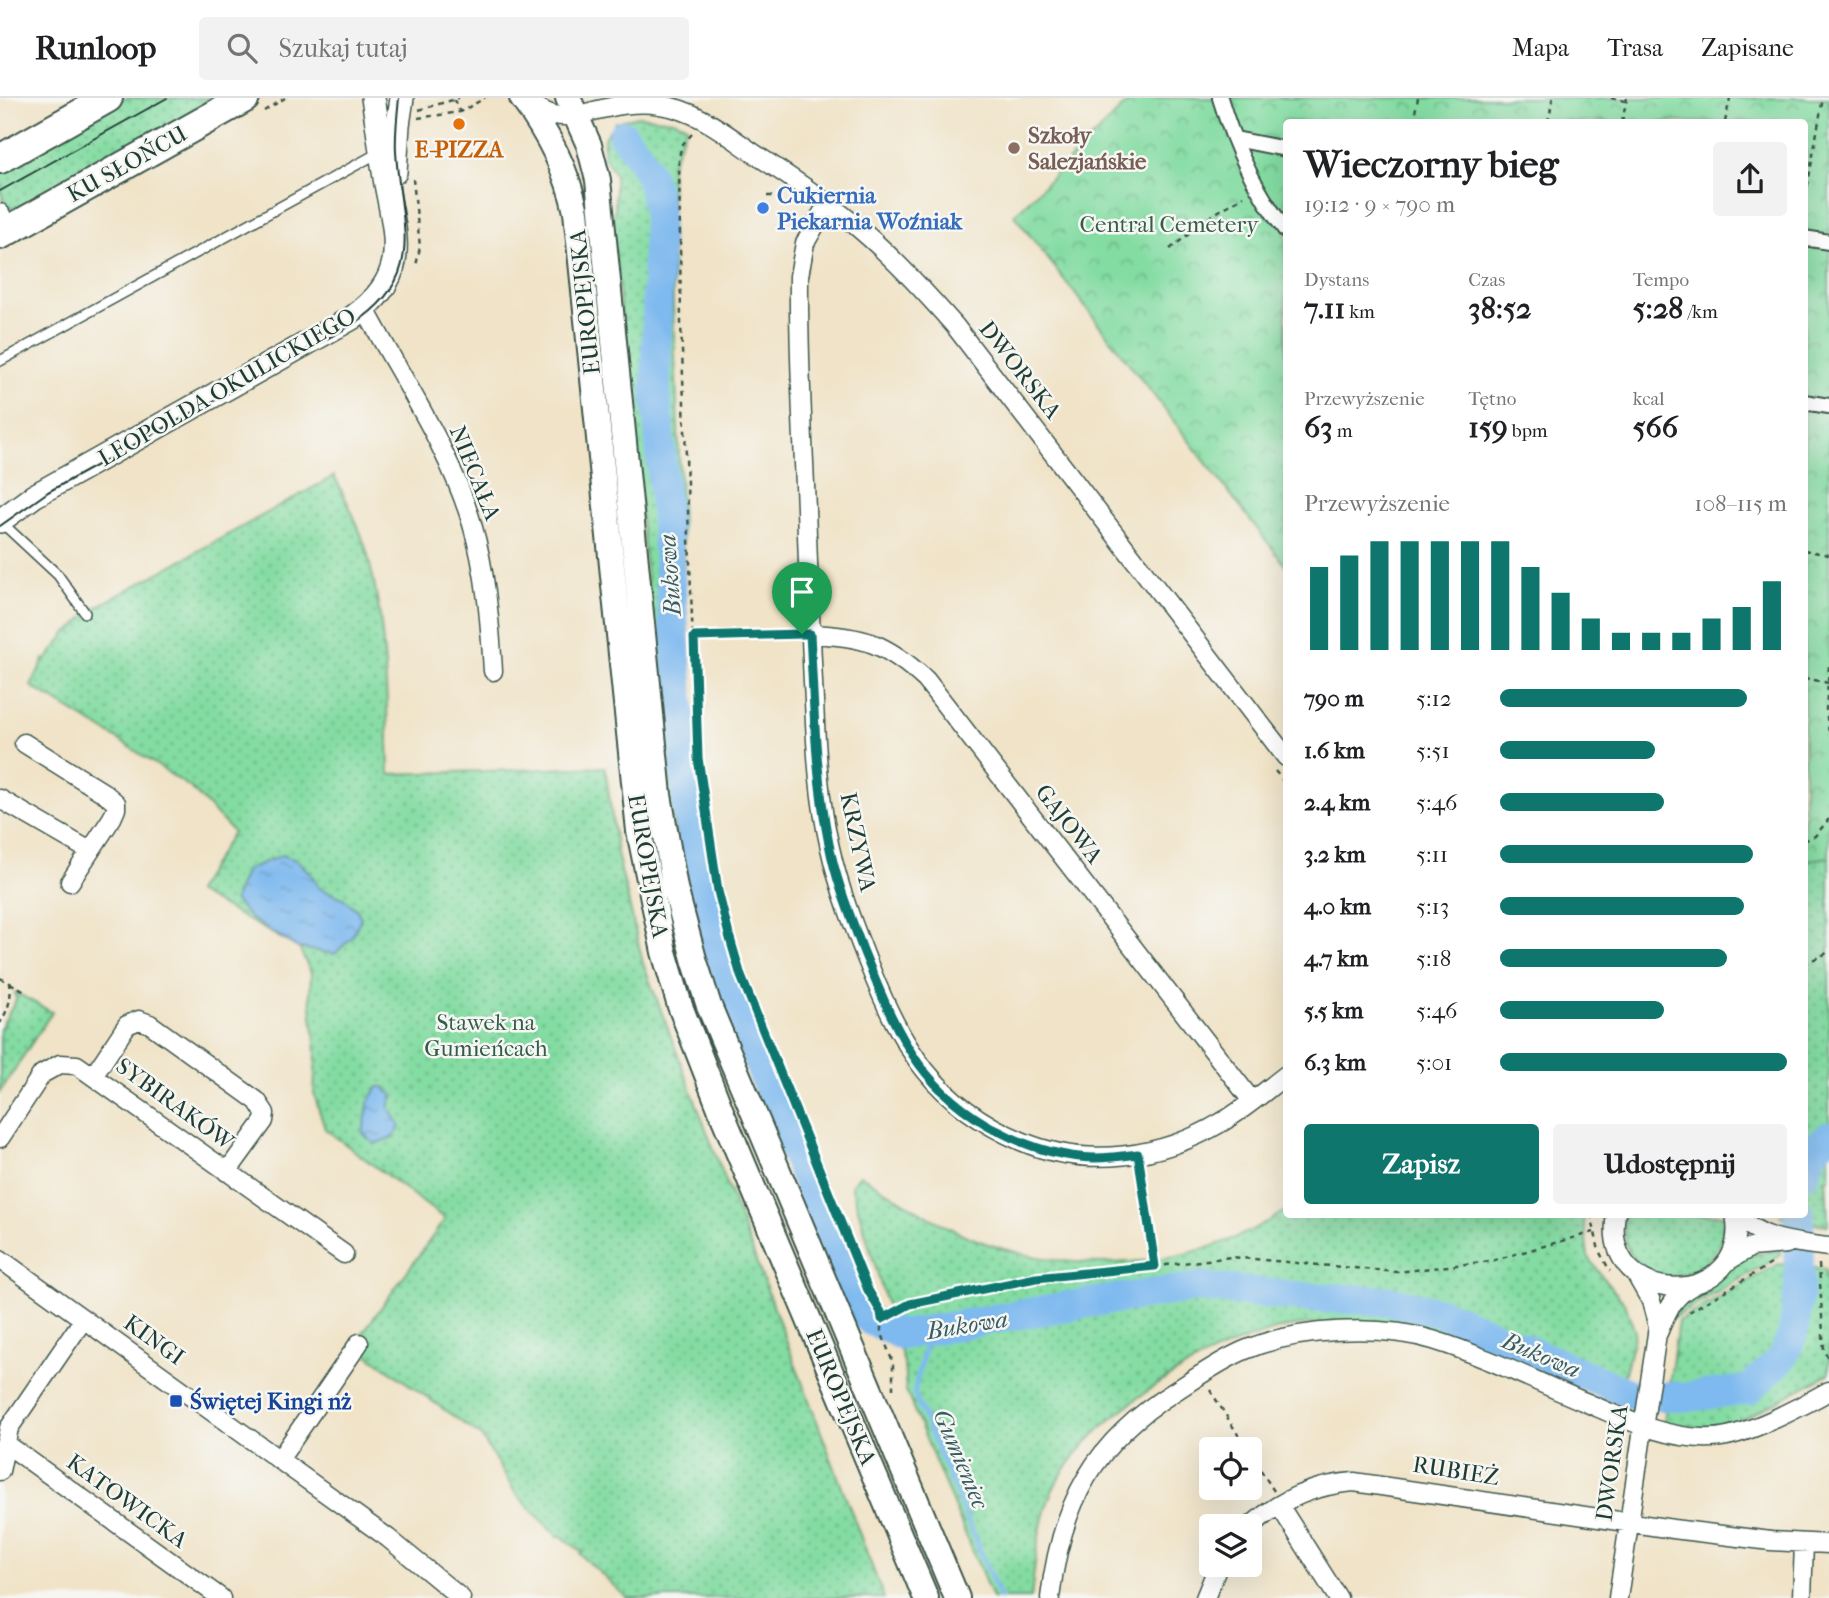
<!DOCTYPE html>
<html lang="pl">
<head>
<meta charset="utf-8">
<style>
  :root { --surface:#fff; --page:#f2f2f2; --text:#202124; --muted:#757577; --line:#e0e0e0; --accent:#0f766e }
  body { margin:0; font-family:"IM FELL French Canon",serif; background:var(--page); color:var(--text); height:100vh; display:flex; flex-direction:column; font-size:26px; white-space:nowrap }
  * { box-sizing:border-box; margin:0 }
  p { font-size:23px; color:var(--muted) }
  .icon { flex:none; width:38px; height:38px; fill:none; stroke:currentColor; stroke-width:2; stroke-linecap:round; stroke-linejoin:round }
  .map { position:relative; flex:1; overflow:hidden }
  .drawer { position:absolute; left:1283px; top:21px; width:525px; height:1099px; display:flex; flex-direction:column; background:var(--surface); border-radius:7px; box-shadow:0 7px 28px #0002 }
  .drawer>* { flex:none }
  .fabs { position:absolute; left:1199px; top:1339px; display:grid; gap:14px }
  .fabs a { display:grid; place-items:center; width:63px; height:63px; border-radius:7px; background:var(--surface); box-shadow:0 7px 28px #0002; font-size:35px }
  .pin { position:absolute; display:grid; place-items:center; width:60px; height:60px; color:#fff; margin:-72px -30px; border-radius:50% 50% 50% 0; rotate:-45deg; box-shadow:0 0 7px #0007 }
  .pin .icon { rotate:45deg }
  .round { display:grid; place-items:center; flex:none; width:74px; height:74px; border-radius:7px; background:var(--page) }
  .head { display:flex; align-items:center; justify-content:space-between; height:119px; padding:0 21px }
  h1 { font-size:38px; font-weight:700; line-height:52px }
  .metrics { display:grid; grid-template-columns:repeat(3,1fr); gap:10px; height:119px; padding:7px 21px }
  .metrics div { display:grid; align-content:center }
  .metrics b { font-size:30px; font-weight:700 }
  .metrics small { font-size:19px; font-weight:400 }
  .metrics p { font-size:19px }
  .chart { height:196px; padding:14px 21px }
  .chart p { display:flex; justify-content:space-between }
  .chart svg { width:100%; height:126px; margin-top:7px; stroke:var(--accent); stroke-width:6 }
  .button { display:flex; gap:14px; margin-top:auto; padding:14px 21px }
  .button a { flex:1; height:80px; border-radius:7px; background:var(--accent); color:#fff; font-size:28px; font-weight:700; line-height:80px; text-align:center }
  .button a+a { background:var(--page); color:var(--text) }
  ul { padding:0 21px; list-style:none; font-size:23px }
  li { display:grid; grid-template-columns:112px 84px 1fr; align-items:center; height:52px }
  li i { height:18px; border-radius:9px; background:var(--accent) }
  header { display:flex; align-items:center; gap:42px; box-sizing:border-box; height:98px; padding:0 35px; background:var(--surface); border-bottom:2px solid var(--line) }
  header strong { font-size:33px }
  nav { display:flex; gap:38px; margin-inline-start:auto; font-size:24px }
  .search { width:490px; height:63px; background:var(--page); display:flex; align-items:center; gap:18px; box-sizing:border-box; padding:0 24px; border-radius:7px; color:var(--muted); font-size:26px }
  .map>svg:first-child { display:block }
  .grass { fill:url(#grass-dots); stroke:#518c6b; stroke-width:2 }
  .park { fill:url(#park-crowns); stroke:#518c6b; stroke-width:2 }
  .water { fill:url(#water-ripples); stroke:#4e7b92; stroke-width:2 }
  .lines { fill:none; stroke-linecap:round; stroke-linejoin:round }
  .stream { stroke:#7eb9ef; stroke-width:5 }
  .river { stroke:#7eb9ef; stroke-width:30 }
  .service-casing { stroke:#3e564a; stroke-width:12 }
  .pedestrian-casing { stroke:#3e564a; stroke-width:18 }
  .minor-casing { stroke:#3e564a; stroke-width:21 }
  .tertiary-casing { stroke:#3e564a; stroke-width:26 }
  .secondary-casing { stroke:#3e564a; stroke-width:28 }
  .primary-casing { stroke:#3e564a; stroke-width:32 }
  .path { stroke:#3e564a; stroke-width:2.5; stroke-dasharray:5 5; stroke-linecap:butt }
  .service { stroke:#fff; stroke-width:9 }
  .pedestrian { stroke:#fff; stroke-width:14 }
  .minor { stroke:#fff; stroke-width:18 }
  .tertiary { stroke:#fff; stroke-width:23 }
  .secondary { stroke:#fff; stroke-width:24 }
  .primary { stroke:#fff; stroke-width:28 }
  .tram { stroke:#1f3d34; stroke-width:2 }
  .route-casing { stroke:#fff; stroke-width:14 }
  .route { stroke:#0f766e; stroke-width:9 }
  .food-dot { fill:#e8710a; stroke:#f6f6f2; stroke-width:2.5 }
  .education-dot { fill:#8d6e63; stroke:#f6f6f2; stroke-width:2.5 }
  .shop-dot { fill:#3f7fe0; stroke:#f6f6f2; stroke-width:2.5 }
  .transit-dot { fill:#1a4fb4; stroke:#f6f6f2; stroke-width:2.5 }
  .labels { text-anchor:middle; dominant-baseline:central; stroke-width:5; stroke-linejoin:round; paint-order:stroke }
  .education-label { font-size:23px; font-weight:bold; fill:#785e54; stroke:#f6f6f2; text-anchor:start }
  .food-label { font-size:23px; font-weight:bold; fill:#c56008; stroke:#f6f6f2 }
  .street-label { font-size:23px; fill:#1f3d34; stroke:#f6f6f2 }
  .shop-label { font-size:23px; font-weight:bold; fill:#366cbe; stroke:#f6f6f2; text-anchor:start }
  .park-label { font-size:23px; fill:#335d4a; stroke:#f6f6f2 }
  .transit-label { font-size:23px; font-weight:bold; fill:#164399; stroke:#f6f6f2; text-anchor:start }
  .water-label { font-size:24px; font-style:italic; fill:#375c63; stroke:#f6f6f2 }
</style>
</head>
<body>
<header>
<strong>Runloop</strong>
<div class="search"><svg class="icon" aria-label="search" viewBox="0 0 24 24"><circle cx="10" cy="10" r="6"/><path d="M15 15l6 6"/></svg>Szukaj tutaj</div>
<nav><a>Mapa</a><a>Trasa</a><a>Zapisane</a></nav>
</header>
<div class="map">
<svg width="1829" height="1500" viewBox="0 0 1829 1500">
  <defs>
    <pattern id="grass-dots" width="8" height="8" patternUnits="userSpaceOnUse" patternTransform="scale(1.75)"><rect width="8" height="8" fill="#83dca2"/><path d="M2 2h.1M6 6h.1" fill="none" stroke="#6bb485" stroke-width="1.8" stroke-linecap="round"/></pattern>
    <pattern id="park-crowns" width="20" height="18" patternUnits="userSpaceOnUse" patternTransform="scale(1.75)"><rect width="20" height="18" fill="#83dca2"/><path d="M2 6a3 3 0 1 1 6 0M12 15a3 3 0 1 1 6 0" fill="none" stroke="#6bb485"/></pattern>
    <pattern id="water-ripples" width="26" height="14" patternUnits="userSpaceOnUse" patternTransform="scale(1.75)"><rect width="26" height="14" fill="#7eb9ef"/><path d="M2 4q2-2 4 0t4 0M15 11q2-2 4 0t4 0" fill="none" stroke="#6798c2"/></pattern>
  </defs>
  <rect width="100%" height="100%" fill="#f6f6f2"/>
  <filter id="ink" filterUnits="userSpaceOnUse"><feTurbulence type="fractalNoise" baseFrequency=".0143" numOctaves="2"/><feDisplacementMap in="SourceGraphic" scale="14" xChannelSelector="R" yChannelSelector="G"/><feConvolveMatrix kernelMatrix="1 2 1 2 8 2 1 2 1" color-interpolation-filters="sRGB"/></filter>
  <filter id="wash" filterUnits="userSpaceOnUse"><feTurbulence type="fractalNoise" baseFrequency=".00686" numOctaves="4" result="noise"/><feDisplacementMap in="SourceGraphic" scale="28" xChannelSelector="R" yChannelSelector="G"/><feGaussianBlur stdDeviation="1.57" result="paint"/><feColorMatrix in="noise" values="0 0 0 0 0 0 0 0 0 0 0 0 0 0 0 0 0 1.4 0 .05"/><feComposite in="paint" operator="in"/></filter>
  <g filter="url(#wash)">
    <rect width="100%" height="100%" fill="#f0e3c7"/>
    <path class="grass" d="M125,0H226L17,115C0,109 0,90 0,74Z
      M637,18L674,22L687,28L671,67L673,208L688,577L706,771L715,815L743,889L720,903C698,838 682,773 669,706L612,122L615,112V77L603,57L604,40L615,24Z
      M334,378C348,405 362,433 369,462C387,532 387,604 389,676L605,669L617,755L643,865L884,1500H627L580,1456L582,1454L560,1437L558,1439L516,1396L481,1338L354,1247L445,1121L325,1031L314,996L316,954L310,899L311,875L299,850L196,794L233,734L191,690L113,638L31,588L44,561L46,562L68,533L70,534L91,512Z
      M1829,759V1079L1826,1082L1828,1127L1790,1122L1779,1117L1804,1116V763Z
      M15,894L52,914L0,994V931L16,902Z
      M860,1077C895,1098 930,1122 967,1138C1066,1180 1197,1174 1286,1112V1116L1583,1117L1588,1158L1601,1177L1625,1206L1635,1234L1618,1303C1573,1287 1528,1271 1483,1255C1464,1249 1443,1238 1423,1235C1381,1229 1317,1220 1276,1232C1197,1254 1102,1311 1058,1382C1039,1413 1035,1464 1031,1500H992L906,1293L904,1265L851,1087Z
      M1624,1117H1723C1731,1176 1651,1203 1627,1149C1623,1140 1624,1127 1624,1117Z
      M1780,1152V1158L1666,1224L1669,1215L1738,1159Z
      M1778,1166L1825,1171L1829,1216V1276L1734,1326L1703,1330L1664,1324L1678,1223Z"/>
    <path class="park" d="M1132,0H1829V759L1804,763V24H1286V468L1014,117Z"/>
    <path class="water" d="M282,757L298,763L311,776L319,790L343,800L357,812L361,820L352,839L335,856L298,850L250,820L234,802L246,772Z
      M378,989H385L388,994H391L393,998L389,1009L400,1027C396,1043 387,1040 374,1046L363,1035L369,1003Z"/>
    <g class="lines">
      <path class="stream" d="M929,1232L914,1295L1000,1500"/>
      <path class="river" d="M623,37C646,65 655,82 658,118L656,292L688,719L721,873L859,1212L871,1223L901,1237L1074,1207L1198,1189L1304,1199L1390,1203L1443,1215L1632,1297L1686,1299L1748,1292L1782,1260L1793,1236L1799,1191V1116
        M1804,1076L1814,1050L1829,1038"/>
    </g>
  </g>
  <g filter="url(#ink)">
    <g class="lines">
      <defs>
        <path id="service" d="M0,263L380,54
          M1,424L58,477L85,515"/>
        <path id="pedestrian" d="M1220,0C1234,47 1256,94 1286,133
          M1235,41L1286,51
          M1804,140L1829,144
          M1804,304L1829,308"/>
        <path id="minor" d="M526,2C535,8 544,15 554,17C572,21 590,13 607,10C624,6 642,4 660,7C698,12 727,37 758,58C794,82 830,105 862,133C896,162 926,195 955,228L1286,659
          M828,105L805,145L799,178C798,264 804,351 807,437C809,493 811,548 814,603C816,652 819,703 830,750C839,791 854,829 869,867C902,950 935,1006 1021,1043C1086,1071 1162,1060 1222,1024C1245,1011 1265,993 1286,977
          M0,115L9,131
          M365,211C402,281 449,349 472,426C486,473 490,524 493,573
          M810,536C864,538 886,545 926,582L1252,1003
          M24,645L104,695L116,705V711L112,720L70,784
          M0,701L90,753
          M94,977L127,927L139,922L150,926L257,1003L265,1015L264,1023L227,1074
          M0,1040L42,976L60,966L77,967L344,1156
          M1616,1116C1599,1214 1753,1212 1735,1116
          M1738,1116C1758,1143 1798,1145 1829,1149
          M0,1161L388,1440L461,1500
          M1728,1163L1751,1149L1787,1146
          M1658,1235C1666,1215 1673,1198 1692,1188
          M5,1345L221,1500
          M279,1362L359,1245
          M0,1373L9,1330L83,1222
          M1279,1407L1338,1500
          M1250,1429C1279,1402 1315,1387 1354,1384L1673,1431L1771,1443L1829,1446
          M1050,1500C1061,1405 1094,1343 1177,1292C1199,1278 1221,1262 1245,1252C1297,1230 1380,1226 1433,1242C1485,1258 1535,1283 1585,1304C1625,1321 1667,1342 1712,1340C1745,1339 1800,1309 1829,1293
          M1205,1500L1219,1466
          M1618,1500L1658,1229L1651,1203L1635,1175
          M1802,1500L1804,1445"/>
        <path id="tertiary" d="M395,74L398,27L402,0
          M0,423L34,398L352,220C408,179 398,146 386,86C381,57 378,28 373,0"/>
        <path id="secondary" d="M522,0C548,35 567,71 576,114L639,733L664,854L680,908L723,1018L926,1500
          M568,0L589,47L598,82L659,697L675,790L694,861L709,908L957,1500"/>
        <path id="primary" d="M0,61L108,0
          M0,137L245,0"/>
      </defs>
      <use href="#service" class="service-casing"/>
      <use href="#pedestrian" class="pedestrian-casing"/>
      <use href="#minor" class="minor-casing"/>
      <use href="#tertiary" class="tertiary-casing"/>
      <use href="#secondary" class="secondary-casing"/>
      <use href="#primary" class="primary-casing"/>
      <path class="path" d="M1611,0L1625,3
        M454,2L460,14
        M419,12L459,0
        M264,13L285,0
        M418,20L460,14L485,0
        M1413,24L1418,0
        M1548,24L1553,0
        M1622,24L1627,0
        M1725,24L1730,0
        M692,36L682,47L679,59L681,225L695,600L698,660L707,724L718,793L729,837L741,878L868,1192L881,1214V1233L893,1265V1291
        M413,81L420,149L416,168
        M767,98H785
        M1804,108L1823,0
        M1170,151L1214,116L1244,98
        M1804,452L1829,457
        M694,539L793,536
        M1829,568L1826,612L1829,635
        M1804,580L1829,585
        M1275,673L1286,686
        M1804,743L1815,738L1829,721
        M1804,866L1829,854
        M0,880L10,885C12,901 8,912 0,925
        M10,885L25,893
        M1140,1071L1155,1168
        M1591,1116L1599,1153L1610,1173
        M1819,1166L1824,1254L1829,1260
        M1689,1214L1771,1166
        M882,1221L910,1206L1036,1180L1102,1175L1231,1159L1397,1174L1491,1163L1594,1134
        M1210,1292L1247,1351
        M1250,1355L1274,1393"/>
      <use href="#service" class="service"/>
      <use href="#pedestrian" class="pedestrian"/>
      <use href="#minor" class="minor"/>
      <use href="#tertiary" class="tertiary"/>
      <use href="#secondary" class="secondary"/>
      <use href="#primary" class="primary"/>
      <path class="tram" d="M0,93L167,0
        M0,428L48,394L352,227C429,178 400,127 396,54C395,36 397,18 399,0"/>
    </g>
  </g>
  <g class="lines" filter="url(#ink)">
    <defs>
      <path id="route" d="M802,536H810C814,606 815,677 829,746C836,783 850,817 863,852C879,891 894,931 919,966C957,1019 1029,1058 1095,1060C1109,1060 1124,1058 1138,1056L1155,1168L1036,1180L910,1206L882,1221L881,1214L868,1192L741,878L729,837L718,793L698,660L694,539Z"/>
    </defs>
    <use href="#route" class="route-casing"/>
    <use href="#route" class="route"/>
  </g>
  <circle class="food-dot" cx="459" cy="26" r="7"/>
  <circle class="education-dot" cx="1014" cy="50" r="7"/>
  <circle class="shop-dot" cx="763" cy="110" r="7"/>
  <rect class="transit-dot" x="169" y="1296" width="14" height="14" rx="3.5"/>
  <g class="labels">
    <g class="education-label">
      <text x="1028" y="37">Szkoły<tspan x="1028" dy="26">Salezjańskie</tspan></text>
    </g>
    <g class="food-label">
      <text x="459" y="51">E-PIZZA</text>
    </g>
    <g class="street-label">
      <text transform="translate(127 66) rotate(-29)">KU SŁOŃCU</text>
      <text transform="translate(585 204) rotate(-96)">EUROPEJSKA</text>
      <text transform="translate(1020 272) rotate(52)">DWORSKA</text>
      <text transform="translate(227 289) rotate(-30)">LEOPOLDA OKULICKIEGO</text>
      <text transform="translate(475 375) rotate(68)">NIECAŁA</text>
      <text transform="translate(1069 726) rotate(52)">GAJOWA</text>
      <text transform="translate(858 744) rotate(78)">KRZYWA</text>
      <text transform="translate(648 768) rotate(80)">EUROPEJSKA</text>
      <text transform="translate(175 1006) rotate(36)">SYBIRAKÓW</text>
      <text transform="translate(154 1242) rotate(36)">KINGI</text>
      <text transform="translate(841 1299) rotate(67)">EUROPEJSKA</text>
      <text transform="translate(1612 1365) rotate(-82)">DWORSKA</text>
      <text transform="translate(1456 1373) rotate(9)">RUBIEŻ</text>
      <text transform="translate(127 1403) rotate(36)">KATOWICKA</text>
    </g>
    <g class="shop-label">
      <text x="777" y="97">Cukiernia<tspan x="777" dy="26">Piekarnia Woźniak</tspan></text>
    </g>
    <g class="park-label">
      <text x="1169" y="126">Central Cemetery</text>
      <text x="486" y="924">Stawek na<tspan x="486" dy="26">Gumieńcach</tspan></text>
    </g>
    <g class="transit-label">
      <text x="190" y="1303">Świętej Kingi nż</text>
    </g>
    <g class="water-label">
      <text transform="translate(670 477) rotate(-94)">Bukowa</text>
      <text transform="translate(967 1227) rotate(-9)">Bukowa</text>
      <text transform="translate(1541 1257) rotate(23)">Bukowa</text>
      <text transform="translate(961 1361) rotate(67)">Gumieniec</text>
    </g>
  </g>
</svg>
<div class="fabs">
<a><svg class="icon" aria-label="locate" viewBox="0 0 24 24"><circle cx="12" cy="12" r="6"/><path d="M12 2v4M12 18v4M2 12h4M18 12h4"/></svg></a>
<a><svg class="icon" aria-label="layers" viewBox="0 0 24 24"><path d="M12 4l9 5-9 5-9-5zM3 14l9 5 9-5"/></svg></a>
</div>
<div class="pin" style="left:802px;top:536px;background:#1e9e55"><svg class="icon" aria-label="arrive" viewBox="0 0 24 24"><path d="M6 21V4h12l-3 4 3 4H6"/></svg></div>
<section class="drawer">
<div class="head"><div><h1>Wieczorny bieg</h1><p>19:12 · 9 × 790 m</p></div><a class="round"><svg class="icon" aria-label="share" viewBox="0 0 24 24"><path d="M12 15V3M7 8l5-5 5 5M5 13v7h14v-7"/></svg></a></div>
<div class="metrics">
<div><p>Dystans</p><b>7.11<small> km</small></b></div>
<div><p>Czas</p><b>38:52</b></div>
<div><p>Tempo</p><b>5:28<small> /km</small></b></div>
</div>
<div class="metrics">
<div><p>Przewyższenie</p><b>63<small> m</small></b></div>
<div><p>Tętno</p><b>159<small> bpm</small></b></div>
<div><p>kcal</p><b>566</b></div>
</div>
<div class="chart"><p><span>Przewyższenie</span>108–115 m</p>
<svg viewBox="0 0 160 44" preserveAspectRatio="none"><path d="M5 44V15M15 44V11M25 44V6M35 44V6M45 44V6M55 44V6M65 44V6M75 44V15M85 44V24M95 44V33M105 44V38M115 44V38M125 44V38M135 44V33M145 44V29M155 44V20"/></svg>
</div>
<ul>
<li><b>790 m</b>5:12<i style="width:86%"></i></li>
<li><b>1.6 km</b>5:51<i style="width:54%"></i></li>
<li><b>2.4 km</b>5:46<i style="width:57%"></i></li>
<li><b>3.2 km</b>5:11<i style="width:88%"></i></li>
<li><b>4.0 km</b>5:13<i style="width:85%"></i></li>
<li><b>4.7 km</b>5:18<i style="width:79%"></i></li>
<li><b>5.5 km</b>5:46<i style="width:57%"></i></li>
<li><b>6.3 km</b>5:01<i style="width:100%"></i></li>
</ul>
<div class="button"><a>Zapisz</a><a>Udostępnij</a></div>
</section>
</div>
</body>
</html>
